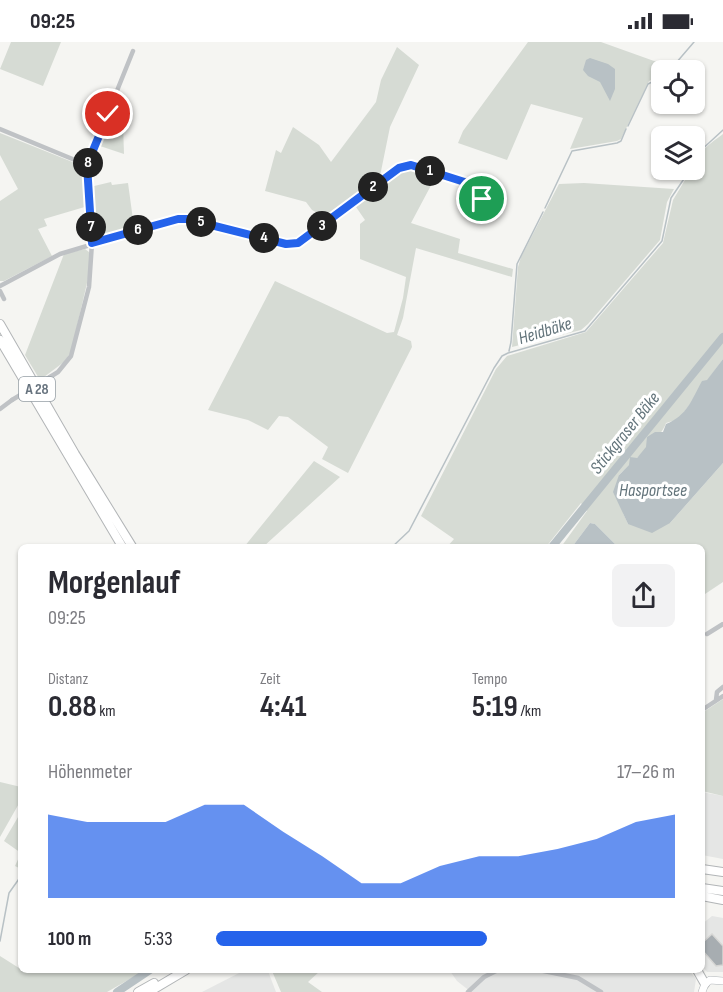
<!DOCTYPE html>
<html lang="de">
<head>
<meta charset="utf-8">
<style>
  :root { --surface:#fff; --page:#f2f2f3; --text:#2b2b33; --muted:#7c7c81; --accent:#2563eb }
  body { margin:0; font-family:"Sofia Sans Condensed",sans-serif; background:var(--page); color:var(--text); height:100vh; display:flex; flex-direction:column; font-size:22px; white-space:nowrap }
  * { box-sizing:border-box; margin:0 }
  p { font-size:20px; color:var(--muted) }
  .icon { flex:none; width:33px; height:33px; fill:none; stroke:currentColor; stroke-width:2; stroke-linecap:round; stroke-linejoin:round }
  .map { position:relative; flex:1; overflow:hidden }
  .panel { position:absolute; left:18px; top:502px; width:687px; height:429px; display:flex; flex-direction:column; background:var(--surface); border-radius:9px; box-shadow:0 2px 4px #0004 }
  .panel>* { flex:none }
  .buttons { position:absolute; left:651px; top:18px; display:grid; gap:12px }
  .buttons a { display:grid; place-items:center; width:54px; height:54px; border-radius:9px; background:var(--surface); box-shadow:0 2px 4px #0004; font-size:30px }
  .pin { position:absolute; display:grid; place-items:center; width:51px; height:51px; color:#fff; margin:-26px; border:3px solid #fff; border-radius:50%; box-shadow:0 2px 6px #0007 }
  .km { position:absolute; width:30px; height:30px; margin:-15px; border-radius:50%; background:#222; color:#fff; font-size:16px; line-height:30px; text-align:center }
  .round { display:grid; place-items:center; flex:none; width:63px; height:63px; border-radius:9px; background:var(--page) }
  .headline { display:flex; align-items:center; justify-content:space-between; height:102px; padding:0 30px }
  h1 { font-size:33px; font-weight:700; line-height:45px }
  .figures { display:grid; grid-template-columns:repeat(3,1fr); gap:9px; height:102px; padding:6px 30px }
  .figures div { display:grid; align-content:center }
  .figures b { font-size:30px; font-weight:700 }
  .figures small { font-size:16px; font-weight:400 }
  .figures p { font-size:16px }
  .chart { height:168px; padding:12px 30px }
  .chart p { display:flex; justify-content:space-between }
  .chart svg { width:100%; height:108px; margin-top:6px; fill:var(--accent); opacity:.7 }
  ul { padding:0 30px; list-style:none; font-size:20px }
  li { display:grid; grid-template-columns:96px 72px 1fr; align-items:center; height:45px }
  li i { height:15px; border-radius:8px; background:var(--accent) }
  .status { display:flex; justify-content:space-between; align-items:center; height:42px; padding:0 30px; background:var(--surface); direction:ltr }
  .status svg { height:16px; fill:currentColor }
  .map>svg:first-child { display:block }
  .built { fill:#e5e6e5 }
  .green { fill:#d6dbd4 }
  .water { fill:#b8c1c5 }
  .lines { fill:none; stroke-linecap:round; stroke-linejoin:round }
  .stream { stroke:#b8c1c5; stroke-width:1.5 }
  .river { stroke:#b8c1c5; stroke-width:8 }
  .building { fill:#a7adb1; stroke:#d6d6d4; stroke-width:1.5 }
  .secondary-casing { stroke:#b1b5b9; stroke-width:8 }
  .highway-casing { stroke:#b2b5b7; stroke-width:10 }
  .street { stroke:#bfc2c5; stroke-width:4.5 }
  .secondary { stroke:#fff; stroke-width:7 }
  .highway { stroke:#fff; stroke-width:8 }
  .street-bridge { stroke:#bfc2c5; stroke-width:4.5 }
  .route-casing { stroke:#fff; stroke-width:12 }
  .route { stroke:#2563eb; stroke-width:8 }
  .labels { text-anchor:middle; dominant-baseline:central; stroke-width:6; stroke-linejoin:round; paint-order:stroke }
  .shield { fill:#fff; stroke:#959ea5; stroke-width:1.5 }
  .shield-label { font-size:15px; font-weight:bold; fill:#68747f }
  .water-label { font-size:18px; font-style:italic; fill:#63747b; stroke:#fff }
</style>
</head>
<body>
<div class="status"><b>09:25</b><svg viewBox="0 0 49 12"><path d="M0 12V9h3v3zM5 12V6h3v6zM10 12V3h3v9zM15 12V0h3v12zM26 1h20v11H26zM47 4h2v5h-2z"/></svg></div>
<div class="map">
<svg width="723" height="950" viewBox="0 0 723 950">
  <rect width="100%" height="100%" fill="#f5f5f2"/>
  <path class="built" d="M702,750L723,754V817L702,813Z
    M712,874L723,876V930H707L702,924V882Z
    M689,928L696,937L694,950H471L457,939L450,929Z
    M243,929H268L276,950H202Z"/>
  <path class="green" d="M11,0H61L43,44L0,27Z
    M528,0H601L668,24L665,28H662L661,34L649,39L621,97L617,99L570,107L583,76L531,62L507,118L458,101L463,89Z
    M397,5L419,23L390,85L379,139L328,177L312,168L306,160L265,149L276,108L281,111L293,85L319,103L331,120L376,60L381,38Z
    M109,75L123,82L124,112L97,103Z
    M0,91L85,125L88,164L44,177L47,184L38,187L52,214L4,239H0V159L18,147L0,113Z
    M723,92V291L645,385L723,300V317L679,377L666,381C662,395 631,421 619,433L623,471L628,482L670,481L723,421V540L702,554V506L618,505L595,482L590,481L572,505H561L587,469L581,461L546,505H447L454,497L421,474L496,327L507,314L586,290L663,201L673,158L691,128H694C695,111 711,101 723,92Z
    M411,127L431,135L436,134L411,181L460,197L458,211L513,227L512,235L416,206L403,276L397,293L411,299L412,305L348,431L322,417L328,405L288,375L279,374L268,388L248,378L208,368L275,239L387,291L394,290L403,256L406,235L360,217V182L365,178L356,165L399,131Z
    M111,140L112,143L128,141L134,185L133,188L100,196L96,195L92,182L90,145Z
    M584,141L674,147L667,160L660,198L588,282L581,288L512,305L518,225L521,215L559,142Z
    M85,207L89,210L90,228L71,310L64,320L40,338L25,313L64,212Z
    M314,419L340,435L263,505H244Z
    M723,657V754L702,749V671Z
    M0,740L21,745V758L0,795Z
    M21,770V827L15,824L21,811L4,799Z
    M0,914L19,926L21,924V928L144,929L107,950H0Z
    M272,929H320L308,940L322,950H281Z"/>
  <path class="water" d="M590,16L608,22L615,27V47L610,59L600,40L588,34L583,28L586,18Z
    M723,317V421L670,481L652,491L628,482L613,450L619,433L629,423L630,415L637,416L646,405L647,395L655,390H663L666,382C687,374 692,357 702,339L707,338Z
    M590,481L595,482L618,505H572Z"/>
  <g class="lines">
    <path class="stream" d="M670,28L694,0
      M628,84L648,42L662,35
      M694,119L699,110L723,88
      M545,166L572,109L617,101L621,99L626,87
      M509,309L511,300L517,222L543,170
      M391,506L409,489L494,326L502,314L508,311L585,289L662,199L671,156L690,128
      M0,899L9,851L21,834"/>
    <path class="river" d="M551,506L723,295
      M117,950L150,928"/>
  </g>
  <path class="building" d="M712,892L723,904V923L716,924L702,908V901Z"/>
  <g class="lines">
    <defs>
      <path id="secondary" d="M702,950L705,942L710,938L723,939"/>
      <path id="highway" d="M0,282L75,412L133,506
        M0,298L123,506
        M702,827L723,830
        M702,846L723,849
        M702,854L723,858
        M697,928L705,942
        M138,950L154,941
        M149,950L186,928"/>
    </defs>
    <use href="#secondary" class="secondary-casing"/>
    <use href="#highway" class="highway-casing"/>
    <path class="street" d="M0,87L87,123
      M0,244L60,212L178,177L195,178L286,202L298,201L399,126L411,123L482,148L477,178
      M0,249L4,257
      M50,335L58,330L71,314L89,245L92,201L87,123L133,9
      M0,367L12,358
      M707,592L723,582
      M716,658L717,650L723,645
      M702,668L723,654
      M539,928L578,936L601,950
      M468,950L484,935L498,928"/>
    <use href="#secondary" class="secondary"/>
    <use href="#highway" class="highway"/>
    <path class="street-bridge" d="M12,358L50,335"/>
  </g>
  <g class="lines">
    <defs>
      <path id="route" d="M108,72L87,123L92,201L178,177H187L286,202L298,201L399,126L411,123L474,143L482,148V157"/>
    </defs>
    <use href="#route" class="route-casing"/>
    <use href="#route" class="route"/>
  </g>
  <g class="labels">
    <rect class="shield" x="19" y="335" width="36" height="24" rx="4.5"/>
    <g class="shield-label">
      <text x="37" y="347">A 28</text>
    </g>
    <g class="water-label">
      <text transform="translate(545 289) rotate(-17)">Heidbäke</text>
      <text transform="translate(625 391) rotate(-51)">Stickgraser Bäke</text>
      <text x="653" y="448">Hasportsee</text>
    </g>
  </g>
</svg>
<div class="buttons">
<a><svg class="icon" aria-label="locate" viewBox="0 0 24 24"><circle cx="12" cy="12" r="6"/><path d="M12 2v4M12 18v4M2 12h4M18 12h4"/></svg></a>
<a><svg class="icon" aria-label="layers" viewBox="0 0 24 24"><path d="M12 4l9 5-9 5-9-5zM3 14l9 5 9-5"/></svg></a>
</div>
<div class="pin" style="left:482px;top:157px;background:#1e9e55"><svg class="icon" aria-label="arrive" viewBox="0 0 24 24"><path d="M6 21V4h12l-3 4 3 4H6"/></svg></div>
<div class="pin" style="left:108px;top:72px;background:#d93025"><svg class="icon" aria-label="check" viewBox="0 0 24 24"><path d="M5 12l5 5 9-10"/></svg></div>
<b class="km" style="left:430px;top:129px">1</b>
<b class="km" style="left:373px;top:145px">2</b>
<b class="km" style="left:322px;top:184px">3</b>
<b class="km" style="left:264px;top:196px">4</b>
<b class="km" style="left:201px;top:180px">5</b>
<b class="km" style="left:138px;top:188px">6</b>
<b class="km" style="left:91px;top:185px">7</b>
<b class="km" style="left:88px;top:121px">8</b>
<section class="panel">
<div class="headline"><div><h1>Morgenlauf</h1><p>09:25</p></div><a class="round"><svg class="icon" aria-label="share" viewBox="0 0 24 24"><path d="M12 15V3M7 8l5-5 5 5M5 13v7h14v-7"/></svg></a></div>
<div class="figures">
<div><p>Distanz</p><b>0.88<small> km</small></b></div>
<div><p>Zeit</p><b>4:41</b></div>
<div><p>Tempo</p><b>5:19<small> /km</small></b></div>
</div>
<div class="chart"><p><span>Höhenmeter</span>17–26 m</p>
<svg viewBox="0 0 160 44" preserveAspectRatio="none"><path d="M0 44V10L10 13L20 13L30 13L40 6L50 6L60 17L70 27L80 38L90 38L100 31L110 27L120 27L130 24L140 20L150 13L160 10V44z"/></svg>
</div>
<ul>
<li><b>100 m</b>5:33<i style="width:59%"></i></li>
</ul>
</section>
</div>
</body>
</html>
